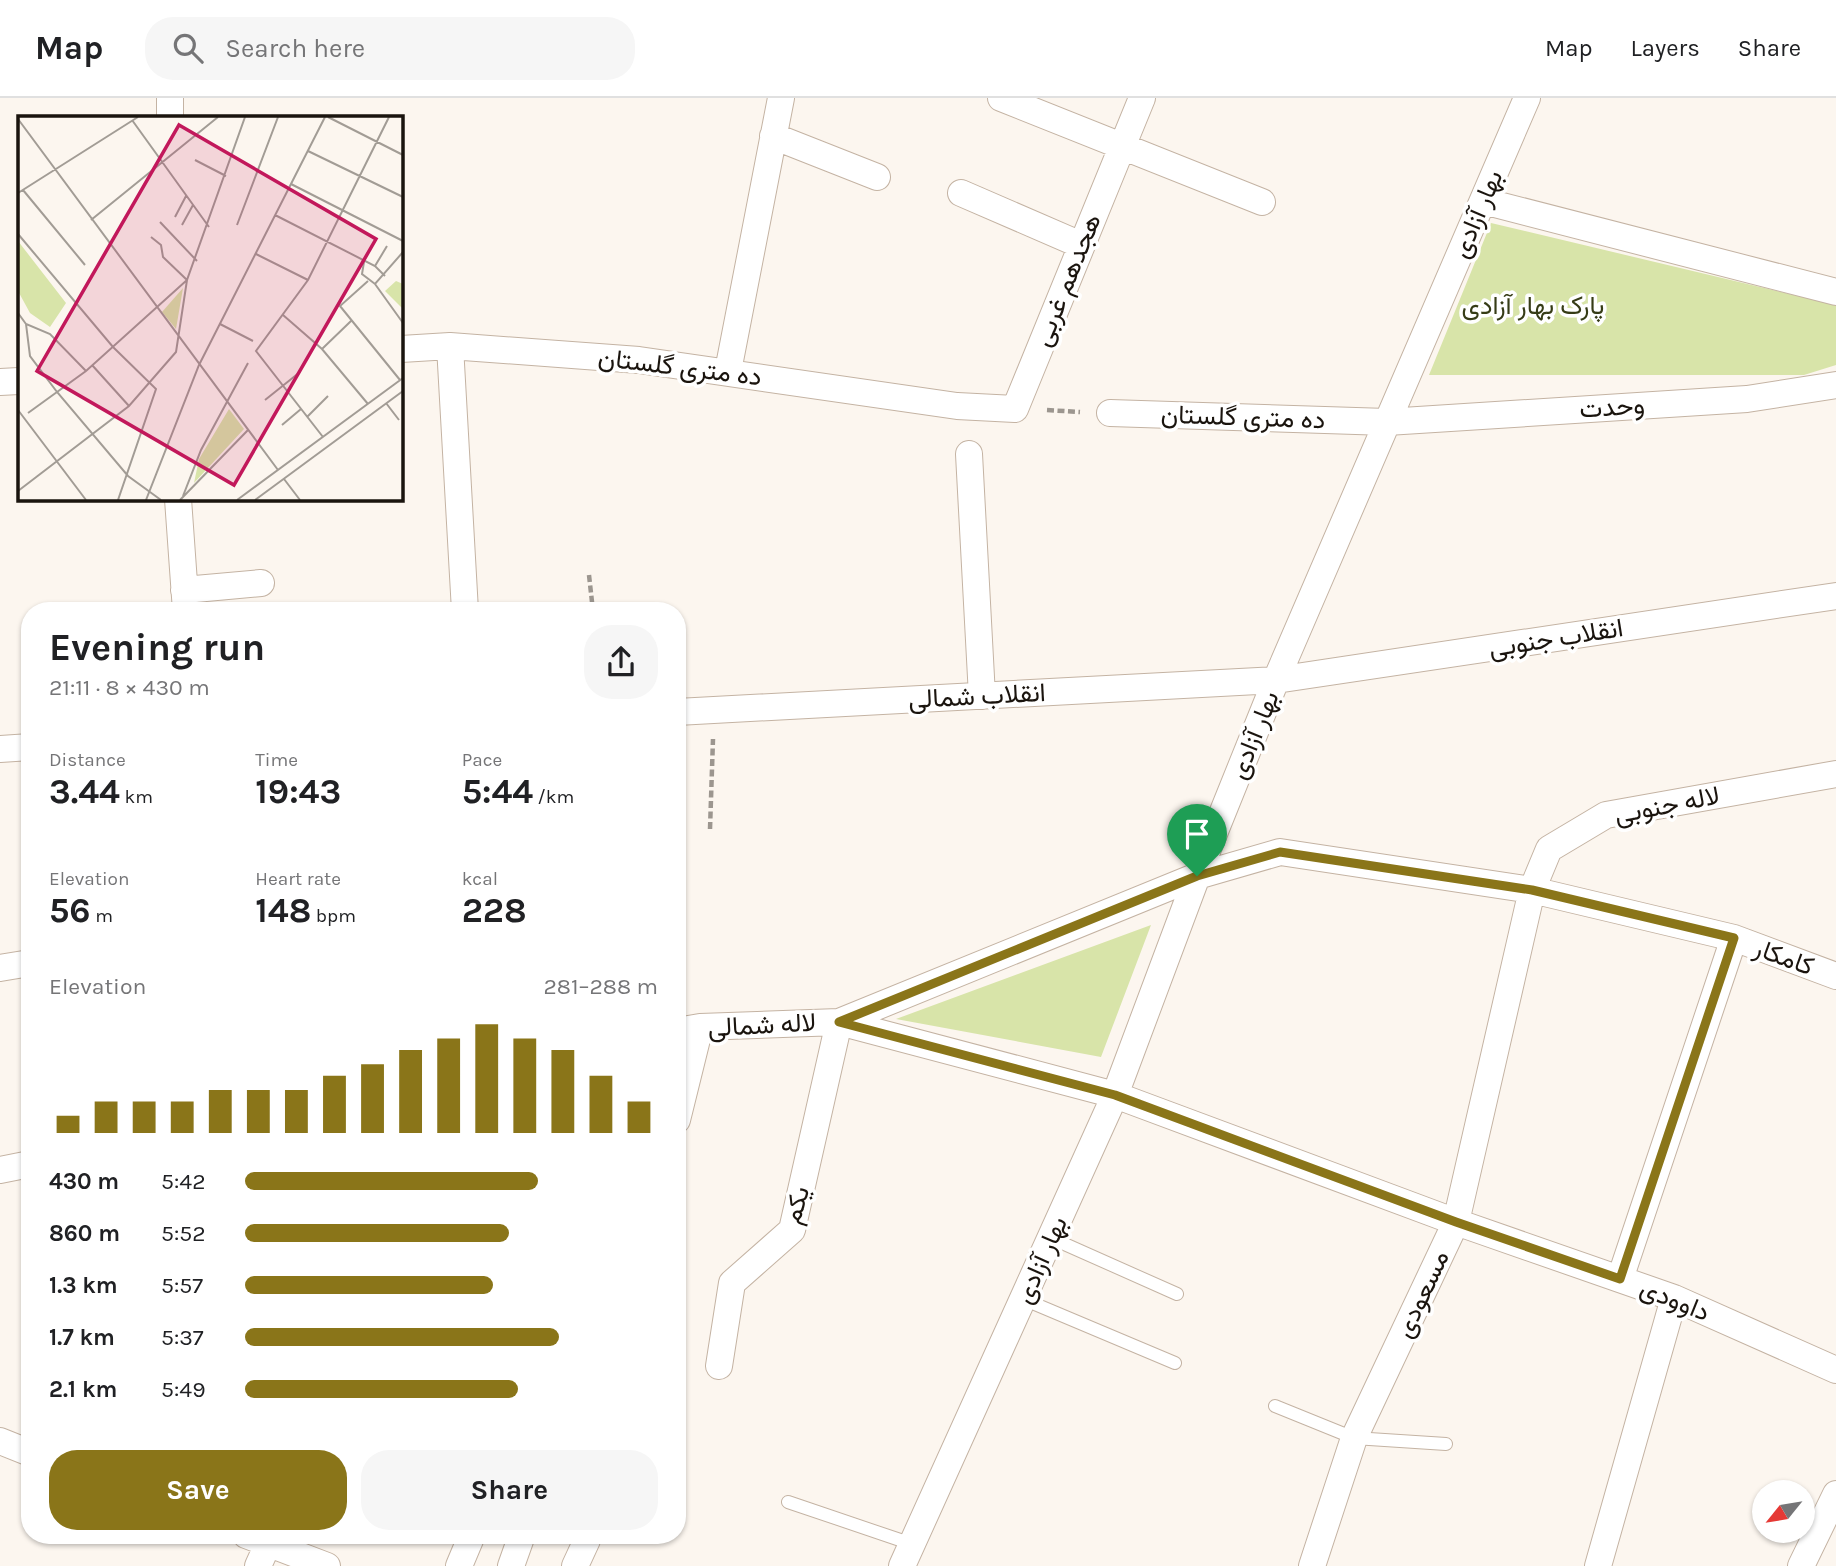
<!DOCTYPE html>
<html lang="en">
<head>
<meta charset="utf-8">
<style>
  :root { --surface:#fff; --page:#f6f6f6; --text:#202124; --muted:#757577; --line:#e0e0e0; --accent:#8a7519 }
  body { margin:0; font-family:Karla,Vazirmatn,sans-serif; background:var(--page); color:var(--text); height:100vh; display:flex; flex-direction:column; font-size:26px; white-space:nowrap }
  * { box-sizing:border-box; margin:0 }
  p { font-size:23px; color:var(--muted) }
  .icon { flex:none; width:38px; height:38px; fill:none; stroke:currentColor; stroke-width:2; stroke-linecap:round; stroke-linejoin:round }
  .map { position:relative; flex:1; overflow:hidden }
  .details { position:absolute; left:21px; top:504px; width:665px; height:942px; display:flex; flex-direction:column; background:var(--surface); border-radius:28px; box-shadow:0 2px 5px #0004 }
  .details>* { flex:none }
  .needle { width:46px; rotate:240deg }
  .controls { position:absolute; left:1752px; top:1382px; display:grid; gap:14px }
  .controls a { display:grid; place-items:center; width:63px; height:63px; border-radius:50%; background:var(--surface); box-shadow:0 2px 5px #0004; font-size:35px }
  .pin { position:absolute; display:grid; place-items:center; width:60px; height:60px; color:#fff; margin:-72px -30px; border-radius:50% 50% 50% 0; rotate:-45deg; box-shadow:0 0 7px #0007 }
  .pin .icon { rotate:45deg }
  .round { display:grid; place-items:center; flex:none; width:74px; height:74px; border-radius:28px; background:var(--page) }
  .summary { display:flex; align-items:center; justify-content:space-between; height:119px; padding:0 28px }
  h1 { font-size:38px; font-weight:700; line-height:52px }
  .figures { display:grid; grid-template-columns:repeat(3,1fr); gap:10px; height:119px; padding:7px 28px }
  .figures div { display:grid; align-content:center }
  .figures b { font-size:35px; font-weight:700 }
  .figures small { font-size:19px; font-weight:400 }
  .figures p { font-size:19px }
  .chart { height:196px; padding:14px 28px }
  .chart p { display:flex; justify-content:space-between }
  .chart svg { width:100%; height:126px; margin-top:7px; stroke:var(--accent); stroke-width:6 }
  .action { display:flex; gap:14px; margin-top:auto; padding:14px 28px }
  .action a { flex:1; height:80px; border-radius:28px; background:var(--accent); color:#fff; font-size:28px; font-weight:700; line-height:80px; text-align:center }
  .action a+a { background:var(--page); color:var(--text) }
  ul { padding:0 28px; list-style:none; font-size:23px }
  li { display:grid; grid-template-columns:112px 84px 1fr; align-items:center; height:52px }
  li i { height:18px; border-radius:9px; background:var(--accent) }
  header { display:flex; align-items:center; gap:42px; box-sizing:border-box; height:98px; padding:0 35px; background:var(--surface); border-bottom:2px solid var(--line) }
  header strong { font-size:33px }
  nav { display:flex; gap:38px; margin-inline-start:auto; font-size:24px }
  .search { width:490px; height:63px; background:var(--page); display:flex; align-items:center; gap:18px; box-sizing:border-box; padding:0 24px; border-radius:28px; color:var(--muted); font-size:26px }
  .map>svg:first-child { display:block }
  .green { fill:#d8e4a9 }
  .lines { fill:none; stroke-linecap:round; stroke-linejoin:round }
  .service-casing { stroke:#c4b3a3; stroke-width:14 }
  .minor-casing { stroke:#c4b3a3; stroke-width:28 }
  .path { stroke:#9c968f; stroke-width:4.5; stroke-dasharray:7 3.5; stroke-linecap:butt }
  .service { stroke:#fff; stroke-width:12 }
  .minor { stroke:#fff; stroke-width:26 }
  .route-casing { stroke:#fff; stroke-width:14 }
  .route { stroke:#8a7519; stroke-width:9 }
  .labels { text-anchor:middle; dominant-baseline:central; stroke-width:7; stroke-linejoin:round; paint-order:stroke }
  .street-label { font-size:26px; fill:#1a140e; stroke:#fff }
  .park-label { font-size:26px; fill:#363c16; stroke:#fff }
  .inset-road { fill:none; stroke:#a29c95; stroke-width:2 }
  .view { fill:#c2185b; fill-opacity:0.15; stroke:#c2185b; stroke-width:3.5 }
  .inset-edge { fill:none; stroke:#1a140e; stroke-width:3.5 }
</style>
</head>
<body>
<header>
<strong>Map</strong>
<div class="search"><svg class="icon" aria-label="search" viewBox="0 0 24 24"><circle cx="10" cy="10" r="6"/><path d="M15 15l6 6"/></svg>Search here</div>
<nav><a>Map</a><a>Layers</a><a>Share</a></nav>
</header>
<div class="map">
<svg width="1836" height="1468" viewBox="0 0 1836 1468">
  <rect width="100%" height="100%" fill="#fcf6ef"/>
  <path class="green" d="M1491,125L1836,207V267L1804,277H1429Z
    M1151,827L1101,959L896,921Z"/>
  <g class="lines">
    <defs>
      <path id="service" d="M1051,1140L1177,1196
        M1023,1201L1175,1265
        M1275,1308L1354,1340L1446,1346
        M788,1404L912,1446"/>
      <path id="minor" d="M1001,0L1262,104
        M170,19V0
        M773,38L877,79
        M961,95L1081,147
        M1483,103L1836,194
        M450,248L465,513
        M401,251L450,248L639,262L957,308L1015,311L1142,0
        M728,273L781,0
        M0,284L19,283
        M1110,315L1387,324L1747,301L1836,287
        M969,356L982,598
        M178,401L186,513
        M184,492L261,485
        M677,614L1276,582L1836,498
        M0,651L30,649
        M0,870L30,865
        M839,924L1115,997L1456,1124L1674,1200L1836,1272
        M677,933L700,929L839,924L1197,778L1280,754L1532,792L1734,840L1836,878
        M677,1022L700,929
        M0,1072L30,1066
        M1620,1181L1734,840
        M719,1268L732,1185L792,1132L839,924
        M0,1343L30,1355
        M246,1437L327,1468
        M258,1468L272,1437
        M459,1468L472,1437
        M511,1468L522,1437
        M575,1468L587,1442
        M902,1468L1115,997L1197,778L1276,582L1527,0
        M1312,1468L1354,1340L1456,1124L1532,792L1549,751L1606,717L1836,676
        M1598,1468L1674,1200
        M1801,1468L1836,1396"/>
    </defs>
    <use href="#service" class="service-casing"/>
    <use href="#minor" class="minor-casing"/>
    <path class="path" d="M1047,312L1080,314
      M589,477L593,513
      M710,731L713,641"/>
    <use href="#service" class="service"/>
    <use href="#minor" class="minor"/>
  </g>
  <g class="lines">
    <defs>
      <path id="route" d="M1280,754L1532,792L1734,840L1620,1181L1456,1124L1115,997L839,924L1197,778Z"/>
    </defs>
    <use href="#route" class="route-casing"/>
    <use href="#route" class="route"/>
  </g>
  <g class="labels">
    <g class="street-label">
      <text transform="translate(1477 116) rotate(-67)">بهار آزادی</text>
      <text transform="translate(1067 182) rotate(-68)">هجدهم غربی</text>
      <text transform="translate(680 269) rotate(7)">ده متری گلستان</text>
      <text transform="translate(1612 309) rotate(-4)">وحدت</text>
      <text transform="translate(1243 319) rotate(2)">ده متری گلستان</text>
      <text transform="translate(1556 540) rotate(-9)">انقلاب جنوبی</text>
      <text transform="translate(977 598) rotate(-3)">انقلاب شمالی</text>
      <text transform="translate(1254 637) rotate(-68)">بهار آزادی</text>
      <text transform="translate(1667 707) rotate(-11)">لاله جنوبی</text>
      <text transform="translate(1784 859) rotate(20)">کامکار</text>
      <text transform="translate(762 927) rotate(-3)">لاله شمالی</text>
      <text transform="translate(796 1107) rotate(-74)">یکم</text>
      <text transform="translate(1041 1162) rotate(-66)">بهار آزادی</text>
      <text transform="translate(1422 1196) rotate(-65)">مسعودی</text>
      <text transform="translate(1675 1202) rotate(22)">داوودی</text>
    </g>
    <g class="park-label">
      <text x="1533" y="207">پارک بهار آزادی</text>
    </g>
  </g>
  <g transform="translate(18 18)">
    <rect width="385" height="385" fill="#fcf6ef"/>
    <path d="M0,125L48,187L32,211L12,197L0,175ZM378,165L385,168V193L367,175ZM165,172L158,213L144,196ZM211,293L226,313L176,367L181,343Z" fill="#d8e4a9"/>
    <path class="inset-road" d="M310,1L385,39M0,3L260,354M114,4L191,111M290,35L385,81M177,44L208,60M273,68L385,125M5,74L67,149M0,77L120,1M257,99L357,150L367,160M157,101L168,80M73,104L200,1M142,106L179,145M164,109L175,89M219,109L260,1M0,118L95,231L138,273L100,384M133,121L143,129L145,141L169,164M238,138L290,164M346,146L344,158L357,168L385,136M357,150L369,130M350,165L322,190L382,264M357,168L385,207M0,197L8,208L32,218L68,255M265,199L304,233L350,288M8,208L12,240L39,276L110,360L143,384M202,208L235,225M304,233L333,205M74,249L111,290M247,284L282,256M368,287L381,304M0,294L68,384M10,297L68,255L169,164M289,301L310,280M264,309L283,293M305,321L238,235L290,164L371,1M266,363L282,384M0,375L111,290L158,236L169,164L227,1M165,380L183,334L230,247M128,384L181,249L307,1M162,384L230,314M219,384L385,262M237,384L385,275"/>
    <path class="view" d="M161,9L358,123L216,369L19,255Z"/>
    <rect width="385" height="385" class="inset-edge"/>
  </g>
</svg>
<div class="controls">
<a><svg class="needle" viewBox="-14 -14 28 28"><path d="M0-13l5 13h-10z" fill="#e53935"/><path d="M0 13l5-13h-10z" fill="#757577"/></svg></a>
</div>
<div class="pin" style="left:1197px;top:778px;background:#1e9e55"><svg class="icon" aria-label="arrive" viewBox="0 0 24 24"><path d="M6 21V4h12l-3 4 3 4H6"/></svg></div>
<section class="details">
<div class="summary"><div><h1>Evening run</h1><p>21:11 · 8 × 430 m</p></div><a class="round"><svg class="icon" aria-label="share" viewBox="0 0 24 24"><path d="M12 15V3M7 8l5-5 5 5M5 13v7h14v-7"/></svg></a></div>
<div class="figures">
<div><p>Distance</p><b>3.44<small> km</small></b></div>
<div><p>Time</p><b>19:43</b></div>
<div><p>Pace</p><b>5:44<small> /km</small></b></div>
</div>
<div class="figures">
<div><p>Elevation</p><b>56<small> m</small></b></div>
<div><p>Heart rate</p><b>148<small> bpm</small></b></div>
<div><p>kcal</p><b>228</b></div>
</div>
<div class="chart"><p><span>Elevation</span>281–288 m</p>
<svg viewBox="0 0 160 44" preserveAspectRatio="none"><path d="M5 44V38M15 44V33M25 44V33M35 44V33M45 44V29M55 44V29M65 44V29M75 44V24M85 44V20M95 44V15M105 44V11M115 44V6M125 44V11M135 44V15M145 44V24M155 44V33"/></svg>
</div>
<ul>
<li><b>430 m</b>5:42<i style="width:71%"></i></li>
<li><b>860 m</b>5:52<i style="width:64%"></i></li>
<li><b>1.3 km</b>5:57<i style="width:60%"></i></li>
<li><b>1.7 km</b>5:37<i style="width:76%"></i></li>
<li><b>2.1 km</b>5:49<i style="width:66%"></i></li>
</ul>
<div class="action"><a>Save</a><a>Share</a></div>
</section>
</div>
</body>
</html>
